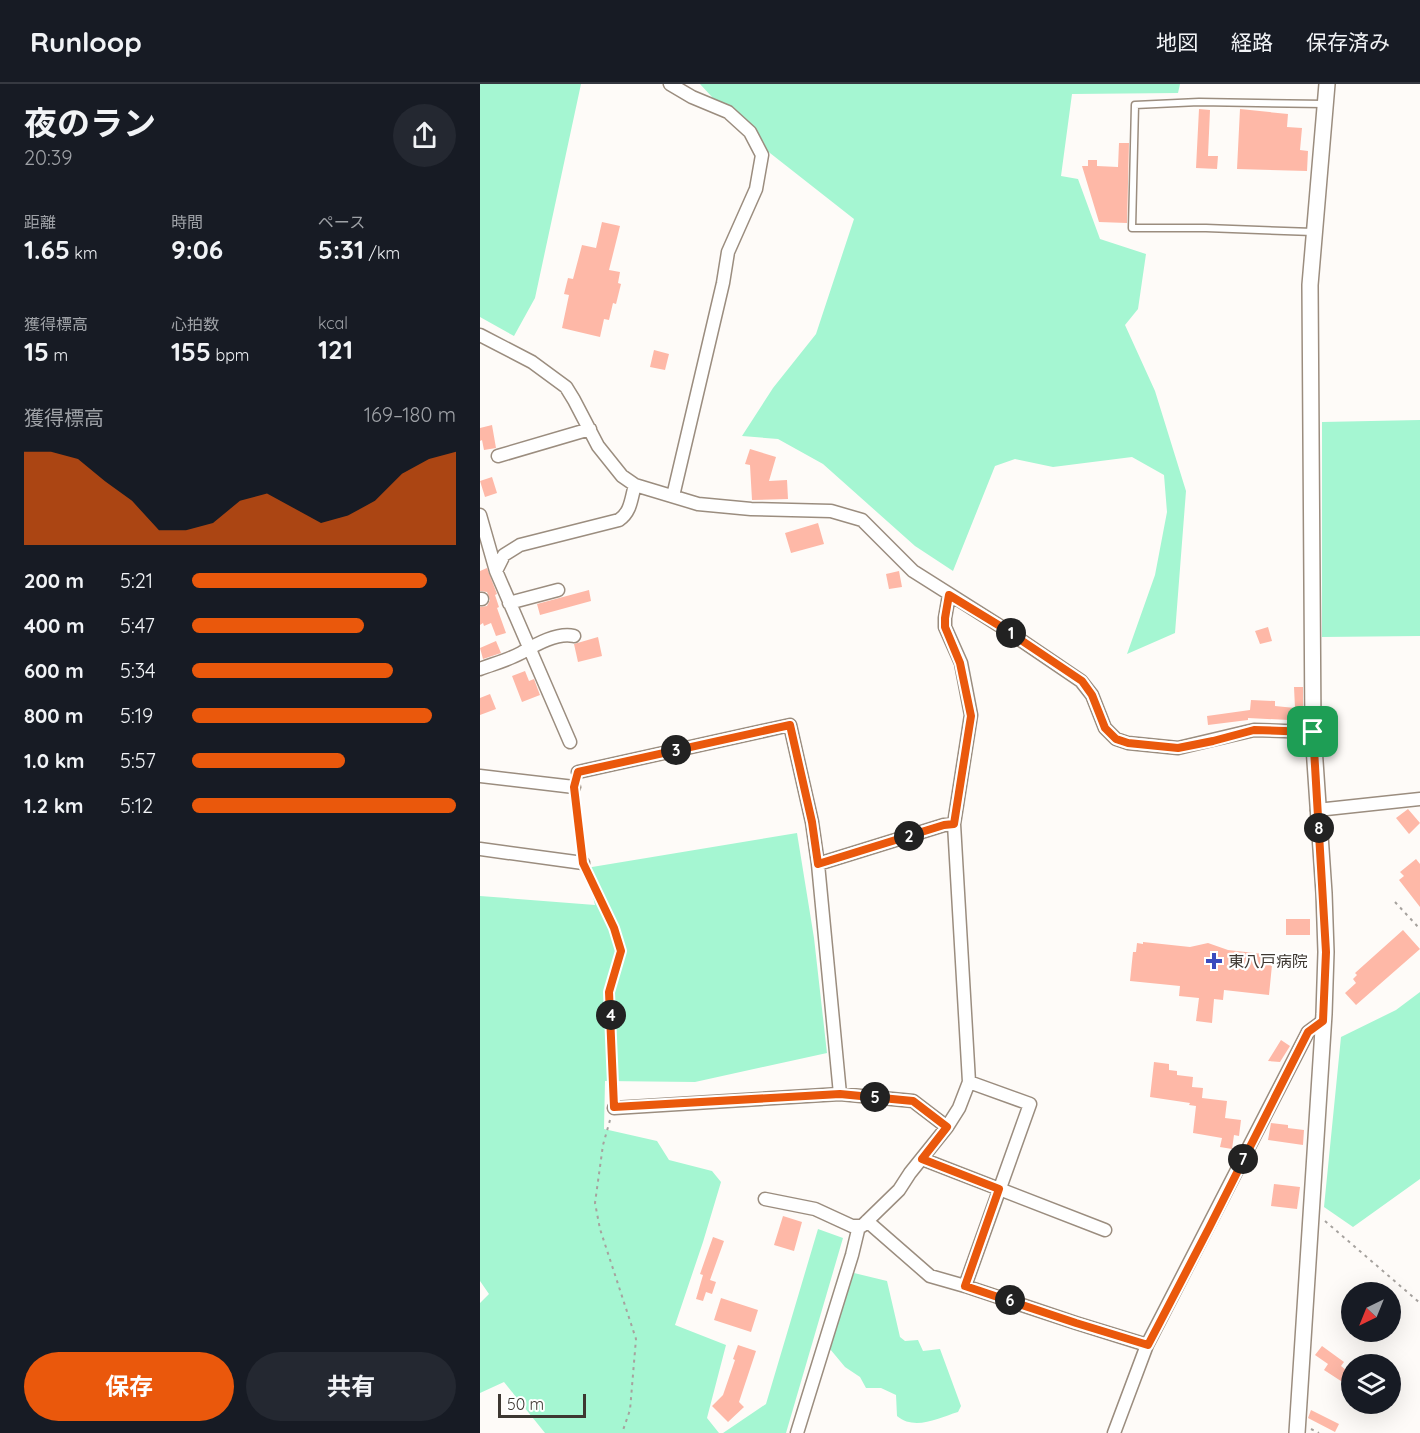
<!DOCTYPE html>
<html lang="ja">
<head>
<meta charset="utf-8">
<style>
  :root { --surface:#171b24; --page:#242831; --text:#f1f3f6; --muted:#9ea1a6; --line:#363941; --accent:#ea580c }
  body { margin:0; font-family:Quicksand,"Noto Sans JP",sans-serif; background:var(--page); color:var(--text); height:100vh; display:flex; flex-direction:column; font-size:22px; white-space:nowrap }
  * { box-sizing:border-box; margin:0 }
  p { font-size:20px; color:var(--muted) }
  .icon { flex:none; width:33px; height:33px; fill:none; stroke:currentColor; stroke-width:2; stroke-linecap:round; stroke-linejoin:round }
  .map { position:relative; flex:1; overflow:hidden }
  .sheet { display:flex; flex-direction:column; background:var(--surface); width:480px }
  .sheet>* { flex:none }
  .needle { width:39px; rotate:223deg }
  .tools { position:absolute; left:861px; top:1198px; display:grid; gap:12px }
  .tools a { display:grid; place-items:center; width:60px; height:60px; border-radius:50%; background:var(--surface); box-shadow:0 6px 24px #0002; font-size:30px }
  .scale { position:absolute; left:18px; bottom:15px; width:88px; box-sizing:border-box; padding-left:6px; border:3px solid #3d3731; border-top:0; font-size:16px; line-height:21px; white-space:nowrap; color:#3d3731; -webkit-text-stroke:4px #fff; paint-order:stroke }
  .pin { position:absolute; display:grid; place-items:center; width:51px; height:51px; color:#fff; margin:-26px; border-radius:12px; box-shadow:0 3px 9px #0006 }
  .km { position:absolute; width:30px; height:30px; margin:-15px; border-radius:50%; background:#222; color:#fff; font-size:16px; line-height:30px; text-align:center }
  .round { display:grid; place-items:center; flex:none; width:63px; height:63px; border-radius:32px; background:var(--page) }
  .head { display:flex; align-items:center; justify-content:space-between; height:102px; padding:0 24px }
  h1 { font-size:33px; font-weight:700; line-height:45px }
  .metrics { display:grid; grid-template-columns:repeat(3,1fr); gap:9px; height:102px; padding:6px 24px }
  .metrics div { display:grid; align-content:center }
  .metrics b { font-size:26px; font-weight:700 }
  .metrics small { font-size:16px; font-weight:400 }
  .metrics p { font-size:16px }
  .chart { height:168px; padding:12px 24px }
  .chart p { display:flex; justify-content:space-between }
  .chart svg { width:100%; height:108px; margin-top:6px; fill:var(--accent); opacity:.7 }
  .action { display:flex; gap:12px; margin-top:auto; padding:12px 24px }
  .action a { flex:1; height:69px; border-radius:36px; background:var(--accent); color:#fff; font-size:24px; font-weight:700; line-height:69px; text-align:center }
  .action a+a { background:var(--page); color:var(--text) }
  ul { padding:0 24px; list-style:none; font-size:20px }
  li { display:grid; grid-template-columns:96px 72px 1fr; align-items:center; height:45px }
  li i { height:15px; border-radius:8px; background:var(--accent) }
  header { display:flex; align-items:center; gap:36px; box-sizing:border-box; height:84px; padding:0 30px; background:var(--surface); border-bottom:2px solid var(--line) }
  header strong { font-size:28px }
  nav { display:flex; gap:33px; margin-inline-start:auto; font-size:21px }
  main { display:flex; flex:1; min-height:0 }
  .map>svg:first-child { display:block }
  .green { fill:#a5f6d2 }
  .building { fill:#feb8a7 }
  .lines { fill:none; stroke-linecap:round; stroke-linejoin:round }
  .service-casing { stroke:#9b8d7f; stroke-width:9 }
  .minor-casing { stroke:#9b8d7f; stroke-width:15 }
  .tertiary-casing { stroke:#9b8d7f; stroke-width:18 }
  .path { stroke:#a6a29e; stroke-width:2; stroke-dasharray:3 4.5; stroke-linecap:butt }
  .service { stroke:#fff; stroke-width:6 }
  .minor { stroke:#fff; stroke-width:12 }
  .tertiary { stroke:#fff; stroke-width:15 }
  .route-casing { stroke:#fff; stroke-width:12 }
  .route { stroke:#ea580c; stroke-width:8 }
  .poi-dot { fill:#3b4bbe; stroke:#fff; stroke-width:2 }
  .labels { text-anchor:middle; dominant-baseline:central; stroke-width:4.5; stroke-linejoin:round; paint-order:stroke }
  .poi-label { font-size:16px; fill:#3d3731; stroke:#fff; text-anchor:start }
</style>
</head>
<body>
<header>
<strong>Runloop</strong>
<nav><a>地図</a><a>経路</a><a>保存済み</a></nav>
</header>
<main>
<section class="sheet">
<div class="head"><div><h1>夜のラン</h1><p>20:39</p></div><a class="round"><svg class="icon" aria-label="share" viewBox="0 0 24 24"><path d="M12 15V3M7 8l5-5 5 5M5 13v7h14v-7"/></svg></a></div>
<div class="metrics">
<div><p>距離</p><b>1.65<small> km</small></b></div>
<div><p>時間</p><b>9:06</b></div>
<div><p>ペース</p><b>5:31<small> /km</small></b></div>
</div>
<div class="metrics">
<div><p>獲得標高</p><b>15<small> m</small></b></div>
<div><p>心拍数</p><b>155<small> bpm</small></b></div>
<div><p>kcal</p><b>121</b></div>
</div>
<div class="chart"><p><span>獲得標高</span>169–180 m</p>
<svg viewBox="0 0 160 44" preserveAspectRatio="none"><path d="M0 44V6L10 6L20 9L30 18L40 26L50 38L60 38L70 35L80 26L90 23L100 29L110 35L120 32L130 26L140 15L150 9L160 6V44z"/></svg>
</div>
<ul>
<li><b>200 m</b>5:21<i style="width:89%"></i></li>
<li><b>400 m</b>5:47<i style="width:65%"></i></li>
<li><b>600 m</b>5:34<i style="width:76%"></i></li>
<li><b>800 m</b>5:19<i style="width:91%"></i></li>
<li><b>1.0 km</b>5:57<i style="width:58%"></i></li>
<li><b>1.2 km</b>5:12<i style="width:100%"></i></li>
</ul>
<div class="action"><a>保存</a><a>共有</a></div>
</section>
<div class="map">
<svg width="940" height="1349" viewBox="0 0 940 1349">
  <rect width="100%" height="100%" fill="#fefbf8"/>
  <path class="green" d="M0,0H101L55,214L34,252L0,233Z
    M220,0H700L698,9L592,10L581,92L598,95L620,155L666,170L658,225L645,241L675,307L706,407L695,549L647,570L675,491L687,428L684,391L652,373L573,383L535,375L515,382L473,487L435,462L343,380L298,355L262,352L293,304L336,250L374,135L267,51Z
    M940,336V552L842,553V338Z
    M317,749L334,854L347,969L215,998L125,997L124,1045L177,1057L189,1076L232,1087L241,1098L223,1158L195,1241L246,1261L227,1334L239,1349H65L24,1298L0,1309V1219L9,1210L0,1197V812L115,821L106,784Z
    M940,908V1095L873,1143L844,1123L861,953L916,926Z
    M338,1145L363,1154L306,1349H243L286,1320Z
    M374,1189L407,1197L420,1253L425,1257L438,1256L443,1267L460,1265L481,1322L478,1328C458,1334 435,1347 417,1332L416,1311L401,1304H386L380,1293L365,1283L350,1265L353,1249Z"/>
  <path class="building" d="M719,25L730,26L728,72H738L737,85L716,84Z
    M760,25L808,30L807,43L822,44L820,66L828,67L827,87L757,85Z
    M639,59H649L647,139L619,138L602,82H608V76H617V82L638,83Z
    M122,138L140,142L129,186L140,188L138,199L141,200L136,220L133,219L129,236L124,235L120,253L82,244L89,211L84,210L88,194L93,195L102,161L116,164Z
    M174,266L189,270L185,286L170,283Z
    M12,341L16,364L4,366L2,356L0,357V344Z
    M270,365L296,373L289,397L307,396L308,415L272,416L270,381L265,380Z
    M12,393L17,409L5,413L0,397Z
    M338,439L344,460L311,469L305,449Z
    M7,484L17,510L15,511L19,523L17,524L26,549L16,552L11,539L4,542L3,539L0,541V523L7,522L10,516L7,508L0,507V487Z
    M419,487L422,503L409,505L406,490Z
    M109,506L111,517L60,531L57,520Z
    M788,543L792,557L780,560L775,547Z
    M118,553L122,572L98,578L94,560Z
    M16,557L21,569L3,575L0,564Z
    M45,587L49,597L54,595L60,611L42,618L32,592Z
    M814,603H823V634L809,636L768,634V636L728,641L727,632L770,626L771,616L795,617V622L815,624Z
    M10,610L16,625L0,631V614Z
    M928,725L940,739L929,750L916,734Z
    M936,775L940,780V823L919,796L924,792L920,788Z
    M806,835H830V851H806Z
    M923,846L940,865L876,921L865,909L876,899L873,895L877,891L875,889Z
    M663,858L710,863L728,859L748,866L793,871L789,911L744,906L743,916L734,915L732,939L716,937L719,914L699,912L700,902L650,897L653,868H656L657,859L663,860Z
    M801,956L810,962L800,978L788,977Z
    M674,978L689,980V986L697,987V991L713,993L712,1003L723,1004L722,1014L747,1017L745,1034L761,1036L759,1052L754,1051L752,1065L740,1063L742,1054L713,1049L716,1022L709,1021L710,1019L670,1013Z
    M791,1039L808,1041V1044L824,1046L823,1061L788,1056Z
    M794,1100L820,1103L817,1125L791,1122Z
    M303,1132L322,1138L314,1167L294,1161Z
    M233,1153L244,1157L230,1196L236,1198L232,1210L226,1208L223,1217L216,1215L223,1191L220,1190Z
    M241,1214L278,1226L271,1248L234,1236Z
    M258,1261L276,1267L259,1318L264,1323L248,1338L232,1322L243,1311L255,1276L253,1275Z
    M842,1262L864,1278L861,1282L871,1290L864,1299L844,1286L848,1280L835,1271Z
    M831,1326L859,1340L855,1348L828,1334Z"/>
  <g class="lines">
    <defs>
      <path id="service" d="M833,148L726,144H652L655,21L719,18L845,20"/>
      <path id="minor" d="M190,0L212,13L248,28L270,48L282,71L276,105L248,168L243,199L193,412
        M0,251L52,278L86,303L94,316L118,362L142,392L155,401L218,420L271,425L351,427L382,436L433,487L520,542L601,597L612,611L625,644L636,655L648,659L698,664L774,646L833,648
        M18,372L110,345
        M0,431L16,487L90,658
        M16,487L24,471L40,461L139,436C151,428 151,415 155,401
        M0,515H2
        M29,519L78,506
        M0,585C13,580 28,576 41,569C55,561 77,548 94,552
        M98,688L310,641L332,738L338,780L360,1010
        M0,692L94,703
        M837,726L940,715
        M0,765L103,779
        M338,780L464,741L474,740
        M489,998L550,1020L485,1202L596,1239L667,1261L634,1349
        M134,1024L360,1010L433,1017L467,1043L479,1024L489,998L474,740L491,631L481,579L465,543V534L469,511
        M442,1075L625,1146
        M285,1115L335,1125L372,1142H382L419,1106L430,1089L467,1043
        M387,1137L450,1192L485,1202
        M667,1261L828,948L843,937
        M317,1349L372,1171L379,1142"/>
      <path id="tertiary" d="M817,1349L844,930L846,868L844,809L833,648L830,201L847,0"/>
    </defs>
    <use href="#service" class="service-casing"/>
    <use href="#minor" class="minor-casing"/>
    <use href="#tertiary" class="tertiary-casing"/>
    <path class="path" d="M95,713L102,767
      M108,790L134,844L141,867L129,908L134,1013
      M915,818L940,845
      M130,1036L123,1061L115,1119L120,1145L156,1255L150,1326L142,1349
      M845,1137L940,1219
      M831,1345L839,1349"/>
    <use href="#service" class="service"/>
    <use href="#minor" class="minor"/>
    <use href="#tertiary" class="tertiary"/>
  </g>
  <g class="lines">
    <defs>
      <path id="route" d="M469,511L520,542L602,597L612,611L625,644L636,655L648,659L698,664L733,657L774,646L833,648L846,868L843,937L828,948L729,1144L668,1261L596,1239L485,1202L519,1105L442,1075L467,1043L433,1017L360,1010L134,1023L129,908L141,867L134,844L103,779L94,703L98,688L310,641L332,738L338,780L464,741L474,740L491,632L480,579L465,543V534Z"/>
    </defs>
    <use href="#route" class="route-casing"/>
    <use href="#route" class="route"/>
  </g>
  <path class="poi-dot" d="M731 868h6v6h6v6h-6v6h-6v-6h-6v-6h6z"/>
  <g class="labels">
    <g class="poi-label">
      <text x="748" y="877">東八戸病院</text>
    </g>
  </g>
</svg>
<div class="tools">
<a><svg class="needle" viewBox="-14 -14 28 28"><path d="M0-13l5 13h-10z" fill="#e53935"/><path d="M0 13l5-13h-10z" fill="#9ea1a6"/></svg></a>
<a><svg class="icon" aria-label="layers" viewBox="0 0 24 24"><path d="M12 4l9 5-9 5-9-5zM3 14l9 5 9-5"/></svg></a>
</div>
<div class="scale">50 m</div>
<div class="pin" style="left:833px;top:648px;background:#1e9e55"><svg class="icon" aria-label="arrive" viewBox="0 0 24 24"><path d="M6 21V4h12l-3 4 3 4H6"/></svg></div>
<b class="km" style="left:531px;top:549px">1</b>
<b class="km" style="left:429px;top:752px">2</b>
<b class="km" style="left:196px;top:666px">3</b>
<b class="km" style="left:131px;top:931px">4</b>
<b class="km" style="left:395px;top:1013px">5</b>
<b class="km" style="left:530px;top:1216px">6</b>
<b class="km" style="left:763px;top:1075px">7</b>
<b class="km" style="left:839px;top:744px">8</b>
</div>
</main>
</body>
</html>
